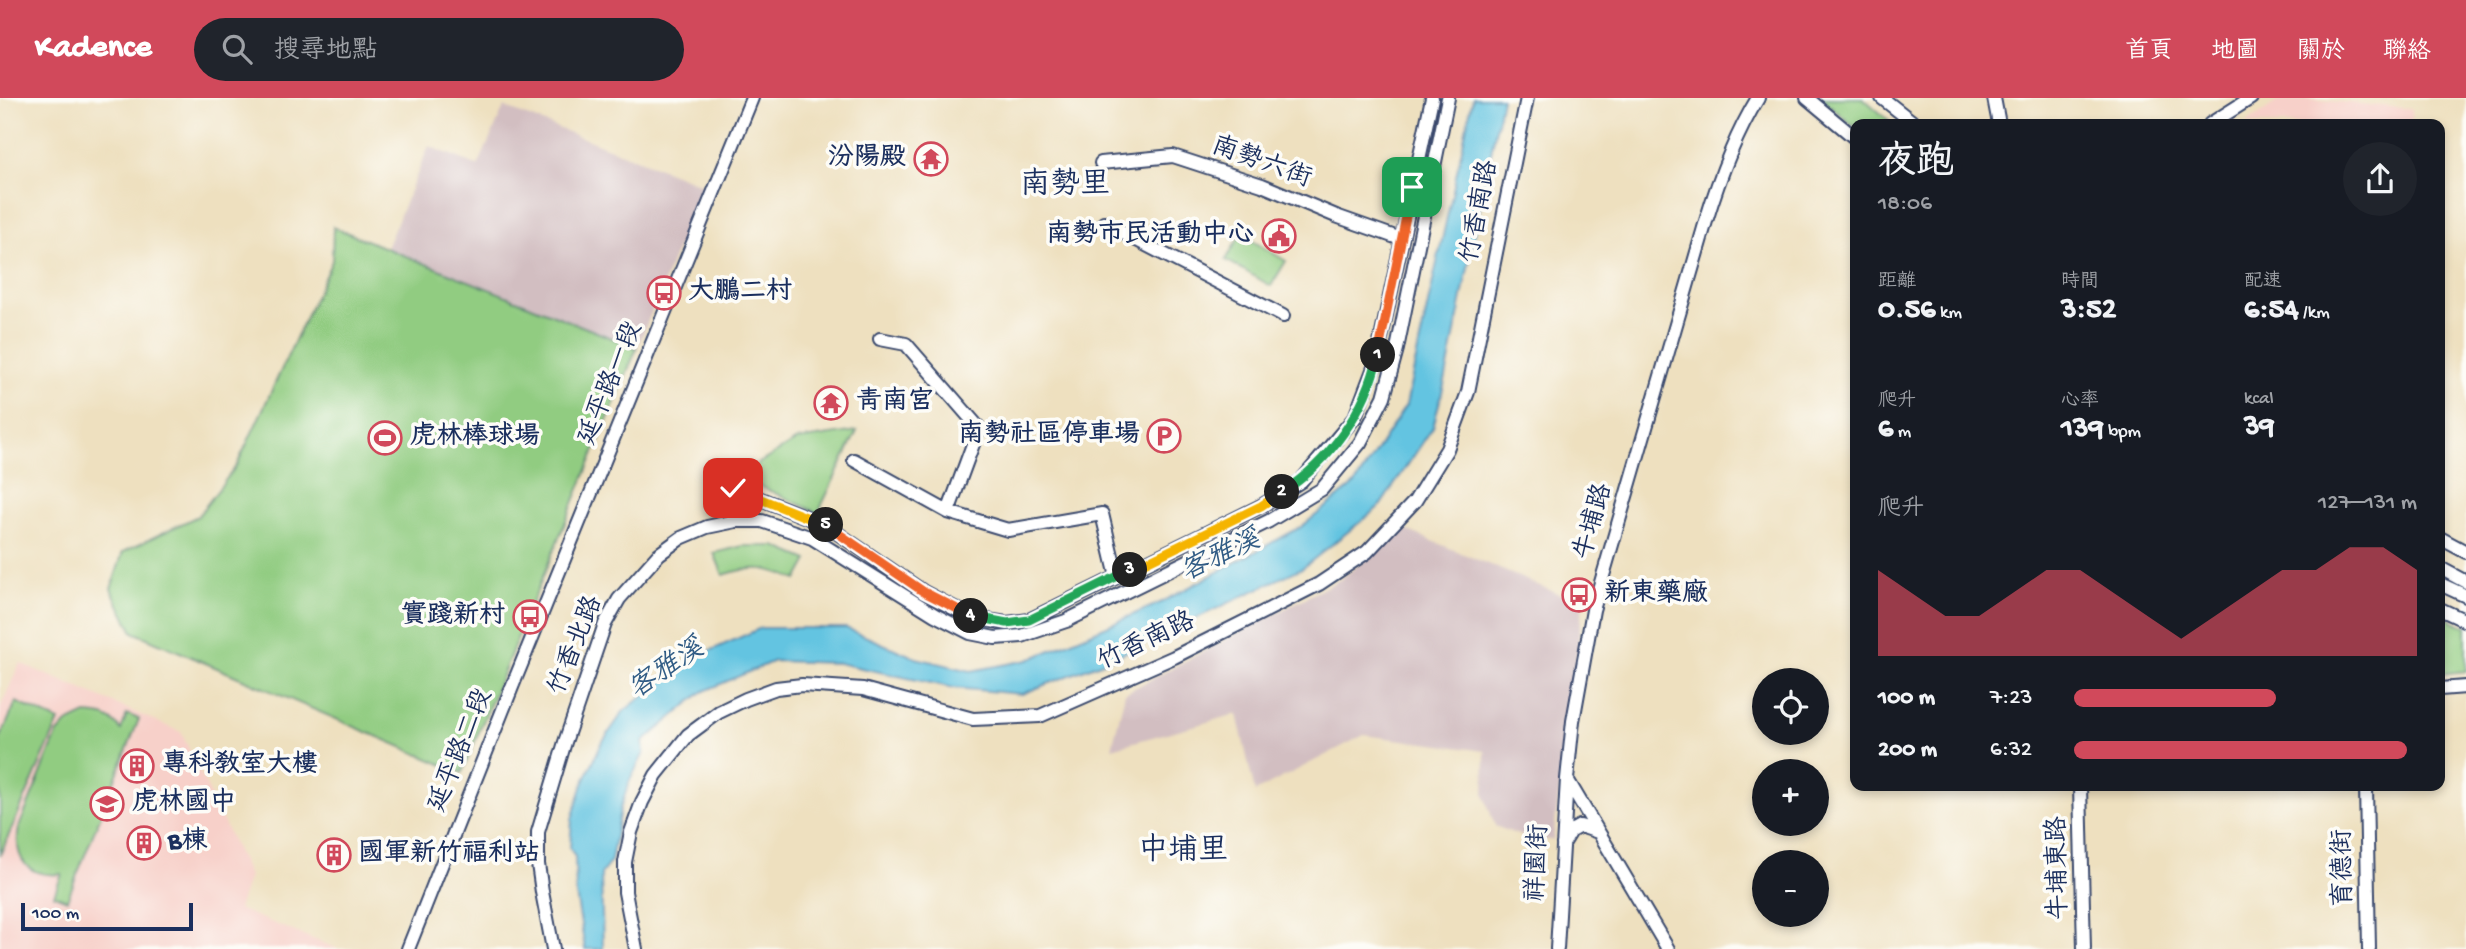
<!DOCTYPE html>
<html lang="zh-TW">
<head>
<meta charset="utf-8">
<style>
  :root { --surface:#171b24; --page:#20242c; --text:#f1f3f6; --muted:#9ea1a6; --accent:#d1495b }
  body { margin:0; font-family:"Gochi Hand","LXGW WenKai TC",sans-serif; background:var(--page); color:var(--text); height:100vh; display:flex; flex-direction:column; font-size:26px; white-space:nowrap }
  * { box-sizing:border-box; margin:0 }
  p { font-size:23px; color:var(--muted) }
  .icon { flex:none; width:38px; height:38px; fill:none; stroke:currentColor; stroke-width:2; stroke-linecap:round; stroke-linejoin:round }
  .map { position:relative; flex:1; overflow:hidden }
  .side { position:absolute; left:1850px; top:21px; width:595px; height:672px; display:flex; flex-direction:column; background:var(--surface); border-radius:14px; box-shadow:0 4px 10px #0003 }
  .side>* { flex:none }
  .fabs { position:absolute; left:1752px; top:570px; display:grid; gap:14px }
  .fabs a { display:grid; place-items:center; width:77px; height:77px; border-radius:50%; background:var(--surface); box-shadow:0 4px 10px #0003; font-size:35px }
  .scale { position:absolute; left:21px; bottom:18px; width:172px; box-sizing:border-box; padding-left:7px; border:4px solid #1b2f5e; border-top:0; font-size:19px; line-height:24px; white-space:nowrap; color:#1b2f5e; -webkit-text-stroke:5px #fdfcf7; paint-order:stroke }
  .pin { position:absolute; display:grid; place-items:center; width:60px; height:60px; color:#fff; margin:-30px; border-radius:14px; box-shadow:0 4px 10px #0006 }
  .km { position:absolute; width:35px; height:35px; margin:-18px; border-radius:50%; background:#222; color:#fff; font-size:19px; line-height:35px; text-align:center }
  .round { display:grid; place-items:center; flex:none; width:74px; height:74px; border-radius:37px; background:var(--page) }
  .headline { display:flex; align-items:center; justify-content:space-between; height:119px; padding:0 28px }
  h1 { font-size:38px; font-weight:700; line-height:52px }
  .metrics { display:grid; grid-template-columns:repeat(3,1fr); gap:10px; height:119px; padding:7px 28px }
  .metrics div { display:grid; align-content:center }
  .metrics b { font-size:30px; font-weight:700 }
  .metrics small { font-size:19px; font-weight:400 }
  .metrics p { font-size:19px }
  .chart { height:196px; padding:14px 28px }
  .chart p { display:flex; justify-content:space-between }
  .chart svg { width:100%; height:126px; margin-top:7px; fill:var(--accent); opacity:.7 }
  ul { padding:0 28px; list-style:none; font-size:23px }
  li { display:grid; grid-template-columns:112px 84px 1fr; align-items:center; height:52px }
  li i { height:18px; border-radius:9px; background:var(--accent) }
  header { display:flex; align-items:center; gap:42px; box-sizing:border-box; height:98px; padding:0 35px; background:var(--accent); color:#fff }
  header strong { font-size:33px }
  nav { display:flex; gap:38px; margin-inline-start:auto; font-size:24px }
  .search { width:490px; height:63px; background:var(--page); display:flex; align-items:center; gap:18px; box-sizing:border-box; padding:0 24px; border-radius:38px; color:var(--muted); font-size:26px }
  .map>svg:first-child { display:block }
  .built { fill:#f7d0c9 }
  .industrial { fill:#d2bec1 }
  .green { fill:#91cc81; stroke:#567e70; stroke-width:2 }
  .water { fill:#63c4e1; stroke:#3f7aa0; stroke-width:2 }
  .lines { fill:none; stroke-linecap:round; stroke-linejoin:round }
  .minor-casing { stroke:#3b4a6d; stroke-width:16 }
  .minor { stroke:#fff; stroke-width:12 }
  .split-1-casing { stroke:#fff; stroke-width:14 }
  .split-2-casing { stroke:#fff; stroke-width:14 }
  .split-3-casing { stroke:#fff; stroke-width:14 }
  .split-4-casing { stroke:#fff; stroke-width:14 }
  .split-5-casing { stroke:#fff; stroke-width:14 }
  .split-6-casing { stroke:#fff; stroke-width:14 }
  .split-1 { stroke:#f0652b; stroke-width:9 }
  .split-2 { stroke:#22a559; stroke-width:9 }
  .split-3 { stroke:#f5b400; stroke-width:9 }
  .split-4 { stroke:#22a559; stroke-width:9 }
  .split-5 { stroke:#f0652b; stroke-width:9 }
  .split-6 { stroke:#f5b400; stroke-width:9 }
  .labels { text-anchor:middle; dominant-baseline:central; stroke-width:7; stroke-linejoin:round; paint-order:stroke }
  .poi-label { font-size:26px; font-weight:bold; fill:#1b2f5e; stroke:#fdfcf7; text-anchor:start }
  .street-label { font-size:26px; fill:#1b2f5e; stroke:#fdfcf7 }
  .water-label { font-size:28px; font-style:italic; fill:#315c85; stroke:#fdfcf7 }
  .quarter-label { font-size:30px; fill:#1b2f5e; stroke:#fdfcf7 }
</style>
</head>
<body>
<header>
<strong>Kadence</strong>
<div class="search"><svg class="icon" aria-label="search" viewBox="0 0 24 24"><circle cx="10" cy="10" r="6"/><path d="M15 15l6 6"/></svg>搜尋地點</div>
<nav><a>首頁</a><a>地圖</a><a>關於</a><a>聯絡</a></nav>
</header>
<div class="map">
<svg width="2466" height="851" viewBox="0 0 2466 851">
  <rect width="100%" height="100%" fill="#fdfcf7"/>
  <filter id="ink" filterUnits="userSpaceOnUse"><feTurbulence type="fractalNoise" baseFrequency=".0143" numOctaves="2"/><feDisplacementMap in="SourceGraphic" scale="14" xChannelSelector="R" yChannelSelector="G"/><feConvolveMatrix kernelMatrix="1 2 1 2 8 2 1 2 1" color-interpolation-filters="sRGB"/></filter>
  <filter id="wash" filterUnits="userSpaceOnUse"><feTurbulence type="fractalNoise" baseFrequency=".00686" numOctaves="4" result="noise"/><feDisplacementMap in="SourceGraphic" scale="28" xChannelSelector="R" yChannelSelector="G"/><feGaussianBlur stdDeviation="1.57" result="paint"/><feColorMatrix in="noise" values="0 0 0 0 0 0 0 0 0 0 0 0 0 0 0 0 0 1.4 0 .05"/><feComposite in="paint" operator="in"/></filter>
  <g filter="url(#wash)">
    <rect width="100%" height="100%" fill="#eee0bf"/>
    <path class="built" d="M2310,1L2412,11L2411,26H2245L2278,3Z
      M20,565L181,634L249,778L238,811L338,851H0V610Z"/>
    <path class="industrial" d="M504,9L703,87L637,250L386,150L429,48L478,68Z
      M1404,431L1583,506L1553,742L1529,741L1495,728L1484,697L1485,653L1364,637L1255,694L1237,616L1112,650L1125,595L1341,481Z"/>
    <path class="green" d="M1821,0H1863L1893,26H1855V29Z
      M333,129L637,250L462,675L133,534L111,491L123,454L198,418L237,367L332,163Z
      M1241,136L1286,163L1271,188L1226,162Z
      M857,333L818,415L738,378L797,342Z
      M743,448H775L808,462L797,482C766,469 755,467 723,477L714,455Z
      M2440,517L2466,529V573L2440,576Z
      M16,604L59,623L0,757V641Z
      M86,616C102,617 111,618 121,632L127,616L139,621L67,802L54,797L62,776C28,780 13,762 19,729L57,636L67,625Z"/>
    <path class="water" d="M1473,0H1502L1446,279L1433,329L1380,408L1304,469L1113,560L1022,596L954,590L838,565L774,563L702,594L643,644L644,655L630,682L620,711L611,763L601,776L603,851H585L576,796L575,759L570,750L572,721L583,686L601,646L624,613L689,562L761,530H846L916,560L971,573L1028,562L1160,505L1301,429L1355,386L1406,307Z"/>
  </g>
  <g filter="url(#ink)">
    <g class="lines">
      <defs>
        <path id="minor" d="M1807,0L1855,40
          M1882,0L1915,26
          M1994,0L1999,26
          M2210,26L2251,0
          M1101,65L1173,58L1262,87L1336,118L1401,141
          M1104,125L1283,218
          M880,241L906,246L979,330L948,414
          M854,362L948,414L1008,432L1102,416L1117,479
          M733,390L824,426L924,494L974,520L1007,525L1029,522L1261,408L1301,383L1355,319L1376,264L1432,0
          M2440,440L2466,454
          M2440,470L2466,484
          M2440,486L2466,498
          M2440,511L2466,523
          M2440,591L2466,589
          M2080,688L2084,851
          M2366,688L2369,851
          M1563,746L1571,733L1580,728L1598,734
          M408,851L512,589L752,0
          M553,851L542,794L538,766V734L565,644L605,526L619,501L659,456L681,440L707,429L736,423H762L812,440L935,517L970,535L995,540L1022,538L1066,523L1269,423L1322,391L1360,345L1384,299L1397,251L1448,0
          M636,851L625,794V764L631,734L642,704L656,677L688,637L719,614L746,601L776,590L802,587L863,591L973,621L1040,618L1174,559L1319,486L1367,454L1415,403L1447,351L1468,294L1527,0
          M1557,851L1567,681
          M1668,851L1567,681L1573,623L1593,512L1706,123C1719,80 1734,39 1758,0"/>
      </defs>
      <use href="#minor" class="minor-casing"/>
      <use href="#minor" class="minor"/>
    </g>
  </g>
  <g class="lines" filter="url(#ink)">
    <defs>
      <path id="split-1" d="M1378,257L1412,89"/>
      <path id="split-2" d="M1282,394C1329,365 1367,311 1378,257"/>
      <path id="split-3" d="M1130,472L1261,408L1282,394"/>
      <path id="split-4" d="M971,518L1007,525L1029,522L1130,472"/>
      <path id="split-5" d="M826,427L924,494L971,518"/>
      <path id="split-6" d="M733,390L826,427"/>
    </defs>
    <use href="#split-1" class="split-1-casing"/>
    <use href="#split-2" class="split-2-casing"/>
    <use href="#split-3" class="split-3-casing"/>
    <use href="#split-4" class="split-4-casing"/>
    <use href="#split-5" class="split-5-casing"/>
    <use href="#split-6" class="split-6-casing"/>
    <use href="#split-1" class="split-1"/>
    <use href="#split-2" class="split-2"/>
    <use href="#split-3" class="split-3"/>
    <use href="#split-4" class="split-4"/>
    <use href="#split-5" class="split-5"/>
    <use href="#split-6" class="split-6"/>
  </g>
  <defs>
    <symbol id="temple-ring" viewBox="-11 -11 22 22"><circle r="9.5" fill="#fdfcf7" stroke="#d1495b" stroke-width="1.5"/><path d="M0-6L5-2H3V0L6.5 2.5H4V6H1.5V3h-3V6H-4V2.5H-6.5L-3 0V-2H-5Z" fill="#d1495b"/></symbol>
    <symbol id="civic-ring" viewBox="-11 -11 22 22"><circle r="9.5" fill="#fdfcf7" stroke="#d1495b" stroke-width="1.5"/><path d="M-.6-6.5H3V-4.5H.6V-3L4-1V1h2V6H-6V1h2V-1L-.6-3ZM-1.2 2.5V6h2.4V2.5Z" fill="#d1495b"/></symbol>
    <symbol id="bus-ring" viewBox="-11 -11 22 22"><circle r="9.5" fill="#fdfcf7" stroke="#d1495b" stroke-width="1.5"/><path d="M-5-6H5V4H4V6H2V4H-2V6H-4V4H-5ZM-3.5-4V0h7V-4ZM-3.5 1.2v1.5H-2V1.2ZM2 1.2v1.5H3.5V1.2Z" fill="#d1495b"/></symbol>
    <symbol id="parking-ring" viewBox="-11 -11 22 22"><circle r="9.5" fill="#fdfcf7" stroke="#d1495b" stroke-width="1.5"/><path d="M-3.5-5.5H1a3.5 3.5 0 0 1 0 7H-1V5.5H-3.5ZM-1-3.4V-.6H.8a1.4 1.4 0 0 0 0-2.8Z" fill="#d1495b"/></symbol>
    <symbol id="stadium-ring" viewBox="-11 -11 22 22"><circle r="9.5" fill="#fdfcf7" stroke="#d1495b" stroke-width="1.5"/><path d="M0-5a6.5 5 0 1 0 0 10a6.5 5 0 1 0 0-10ZM-3.5-1.8h7v3.6h-7Z" fill="#d1495b"/></symbol>
    <symbol id="building-ring" viewBox="-11 -11 22 22"><circle r="9.5" fill="#fdfcf7" stroke="#d1495b" stroke-width="1.5"/><path d="M-4-6H4V6H1V3H-1V6H-4ZM-2.5-4.3h1.7v1.8h-1.7ZM.8-4.3h1.7v1.8H.8ZM-2.5-1h1.7V.8h-1.7ZM.8-1h1.7V.8H.8Z" fill="#d1495b"/></symbol>
    <symbol id="school-ring" viewBox="-11 -11 22 22"><circle r="9.5" fill="#fdfcf7" stroke="#d1495b" stroke-width="1.5"/><path d="M0-5L7-2L0 1L-7-2ZM-4 1L0 2.5L4 1V4Q0 6-4 4Z" fill="#d1495b"/></symbol>
  </defs>
  <g fill-rule="evenodd">
    <use href="#temple-ring" x="912" y="42" width="38" height="38"/>
    <use href="#civic-ring" x="1260" y="119" width="38" height="38"/>
    <use href="#bus-ring" x="645" y="176" width="38" height="38"/>
    <use href="#temple-ring" x="812" y="286" width="38" height="38"/>
    <use href="#parking-ring" x="1145" y="319" width="38" height="38"/>
    <use href="#stadium-ring" x="366" y="321" width="38" height="38"/>
    <use href="#bus-ring" x="1560" y="478" width="38" height="38"/>
    <use href="#bus-ring" x="511" y="500" width="38" height="38"/>
    <use href="#building-ring" x="118" y="649" width="38" height="38"/>
    <use href="#school-ring" x="88" y="687" width="38" height="38"/>
    <use href="#building-ring" x="125" y="726" width="38" height="38"/>
    <use href="#building-ring" x="315" y="738" width="38" height="38"/>
  </g>
  <g class="labels">
    <g class="poi-label">
      <text x="906" y="61" text-anchor="end">汾陽殿</text>
      <text x="1254" y="138" text-anchor="end">南勢市民活動中心</text>
      <text x="688" y="195">大鵬二村</text>
      <text x="856" y="305">青南宫</text>
      <text x="1140" y="338" text-anchor="end">南勢社區停車場</text>
      <text x="410" y="340">虎林棒球場</text>
      <text x="1604" y="497">新東藥廠</text>
      <text x="505" y="519" text-anchor="end">實踐新村</text>
      <text x="162" y="668">專科教室大樓</text>
      <text x="132" y="706">虎林國中</text>
      <text x="168" y="745">B棟</text>
      <text x="358" y="757">國軍新竹福利站</text>
    </g>
    <g class="street-label">
      <text transform="translate(1261 66) rotate(20)">南勢六街</text>
      <text transform="translate(1481 114) rotate(-79)">竹香南路</text>
      <text transform="translate(612 286) rotate(-68)">延平路一段</text>
      <text transform="translate(1595 424) rotate(-74)">牛埔路</text>
      <text transform="translate(1147 545) rotate(-25)">竹香南路</text>
      <text transform="translate(577 548) rotate(-68)">竹香北路</text>
      <text transform="translate(462 653) rotate(-68)">延平路二段</text>
      <text transform="translate(1539 765) rotate(-87)">祥園街</text>
      <text transform="translate(2060 770) rotate(-91)">牛埔東路</text>
      <text transform="translate(2345 770) rotate(-91)">育德街</text>
    </g>
    <g class="water-label">
      <text transform="translate(1221 459) rotate(-25)">客雅溪</text>
      <text transform="translate(667 572) rotate(-34)">客雅溪</text>
    </g>
    <g class="quarter-label">
      <text x="1065" y="88">南勢里</text>
      <text x="1183" y="754">中埔里</text>
    </g>
  </g>
</svg>
<div class="fabs">
<a><svg class="icon" aria-label="locate" viewBox="0 0 24 24"><circle cx="12" cy="12" r="6"/><path d="M12 2v4M12 18v4M2 12h4M18 12h4"/></svg></a>
<a>+</a>
<a>−</a>
</div>
<div class="scale">100 m</div>
<div class="pin" style="left:1412px;top:89px;background:#1e9e55"><svg class="icon" aria-label="arrive" viewBox="0 0 24 24"><path d="M6 21V4h12l-3 4 3 4H6"/></svg></div>
<div class="pin" style="left:733px;top:390px;background:#d93025"><svg class="icon" aria-label="check" viewBox="0 0 24 24"><path d="M5 12l5 5 9-10"/></svg></div>
<b class="km" style="left:1378px;top:257px">1</b>
<b class="km" style="left:1282px;top:394px">2</b>
<b class="km" style="left:1130px;top:472px">3</b>
<b class="km" style="left:971px;top:518px">4</b>
<b class="km" style="left:826px;top:427px">5</b>
<section class="side">
<div class="headline"><div><h1>夜跑</h1><p>18:06</p></div><a class="round"><svg class="icon" aria-label="share" viewBox="0 0 24 24"><path d="M12 15V3M7 8l5-5 5 5M5 13v7h14v-7"/></svg></a></div>
<div class="metrics">
<div><p>距離</p><b>0.56<small> km</small></b></div>
<div><p>時間</p><b>3:52</b></div>
<div><p>配速</p><b>6:54<small> /km</small></b></div>
</div>
<div class="metrics">
<div><p>爬升</p><b>6<small> m</small></b></div>
<div><p>心率</p><b>139<small> bpm</small></b></div>
<div><p>kcal</p><b>39</b></div>
</div>
<div class="chart"><p><span>爬升</span>127–131 m</p>
<svg viewBox="0 0 160 44" preserveAspectRatio="none"><path d="M0 44V14L10 22L20 30L30 30L40 22L50 14L60 14L70 22L80 30L90 38L100 30L110 22L120 14L130 14L140 6L150 6L160 14V44z"/></svg>
</div>
<ul>
<li><b>100 m</b>7:23<i style="width:59%"></i></li>
<li><b>200 m</b>6:32<i style="width:97%"></i></li>
</ul>
</section>
</div>
</body>
</html>
